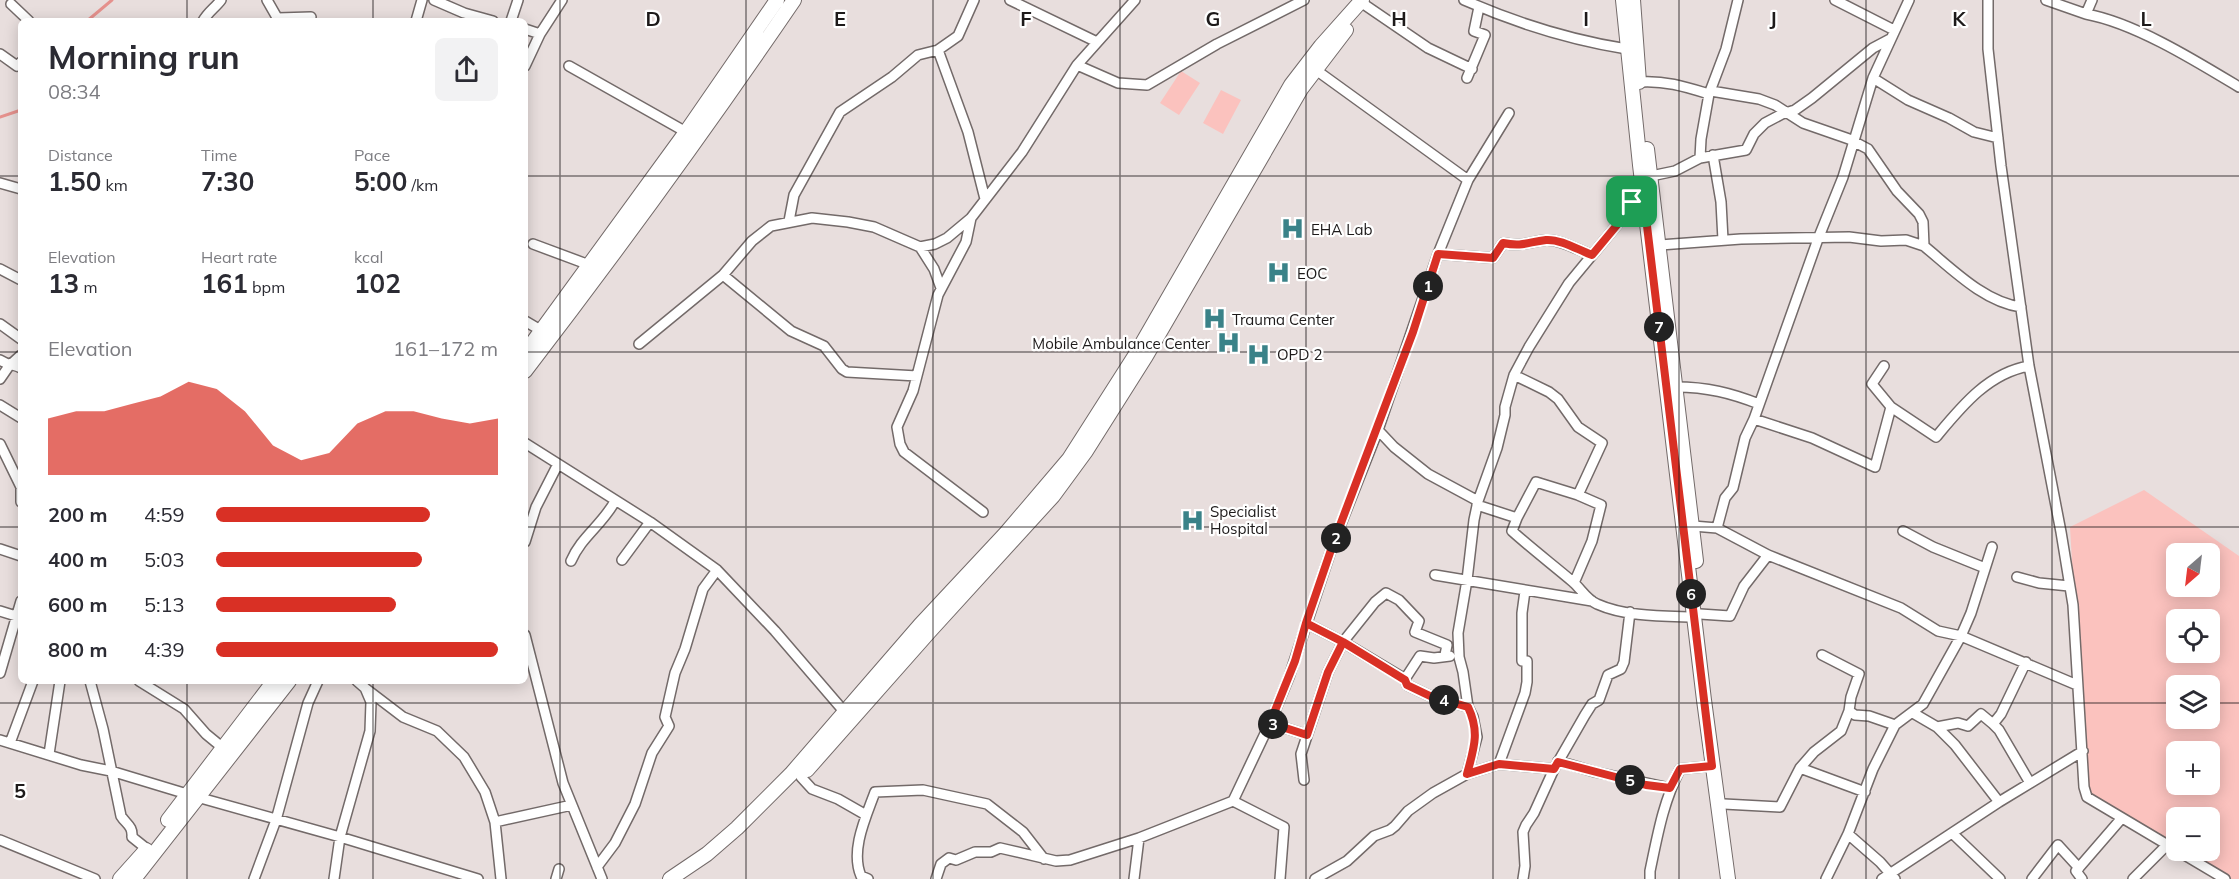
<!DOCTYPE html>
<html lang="en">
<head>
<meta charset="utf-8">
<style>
  :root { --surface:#fff; --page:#f2f2f3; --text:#2b2b33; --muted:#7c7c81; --accent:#d93025 }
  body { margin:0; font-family:Mulish,sans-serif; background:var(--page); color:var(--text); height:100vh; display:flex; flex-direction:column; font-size:22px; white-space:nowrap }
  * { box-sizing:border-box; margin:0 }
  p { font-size:20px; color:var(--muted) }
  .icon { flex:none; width:33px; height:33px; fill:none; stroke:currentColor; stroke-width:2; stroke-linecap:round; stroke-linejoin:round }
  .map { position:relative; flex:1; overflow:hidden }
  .panel { position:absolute; left:18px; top:18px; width:510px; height:666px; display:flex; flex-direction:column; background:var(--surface); border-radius:9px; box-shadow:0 3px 15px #0003 }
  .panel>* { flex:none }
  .needle { width:39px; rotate:208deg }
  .tools { position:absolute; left:2166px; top:543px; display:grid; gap:12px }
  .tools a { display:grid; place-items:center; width:54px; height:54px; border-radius:9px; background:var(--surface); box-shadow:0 3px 15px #0003; font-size:30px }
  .pin { position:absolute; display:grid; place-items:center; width:51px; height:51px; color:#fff; margin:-26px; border-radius:12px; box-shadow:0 3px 9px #0006 }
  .km { position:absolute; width:30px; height:30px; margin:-15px; border-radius:50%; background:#222; color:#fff; font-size:16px; line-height:30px; text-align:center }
  .round { display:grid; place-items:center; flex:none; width:63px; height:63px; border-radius:9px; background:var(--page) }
  .overview { display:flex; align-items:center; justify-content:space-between; height:102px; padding:0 30px }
  h1 { font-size:33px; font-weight:700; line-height:45px }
  .stats { display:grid; grid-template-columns:repeat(3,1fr); gap:9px; height:102px; padding:6px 30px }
  .stats div { display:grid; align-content:center }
  .stats b { font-size:26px; font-weight:700 }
  .stats small { font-size:16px; font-weight:400 }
  .stats p { font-size:16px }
  .chart { height:168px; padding:12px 30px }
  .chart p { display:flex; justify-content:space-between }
  .chart svg { width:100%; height:108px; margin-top:6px; fill:var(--accent); opacity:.7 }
  ul { padding:0 30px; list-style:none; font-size:20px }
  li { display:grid; grid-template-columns:96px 72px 1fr; align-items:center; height:45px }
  li i { height:15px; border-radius:8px; background:var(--accent) }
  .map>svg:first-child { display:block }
  .green { fill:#fbc2be; fill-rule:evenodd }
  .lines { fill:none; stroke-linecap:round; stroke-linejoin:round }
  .stream { stroke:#e5918d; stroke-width:3 }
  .minor-casing { stroke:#736a69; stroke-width:12 }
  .secondary-casing { stroke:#736a69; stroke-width:16 }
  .minor { stroke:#fff; stroke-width:9 }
  .secondary { stroke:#fff; stroke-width:14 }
  .route-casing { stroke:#fff; stroke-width:12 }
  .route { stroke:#d93025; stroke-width:8 }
  .grid { fill:none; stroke:#1d1a1a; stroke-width:1.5; stroke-opacity:0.55 }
  .labels { text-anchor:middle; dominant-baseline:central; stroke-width:4.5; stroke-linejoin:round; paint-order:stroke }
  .poi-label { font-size:15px; fill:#1d1a1a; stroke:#fff; text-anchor:start }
  .grid-label { font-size:20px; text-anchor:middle; font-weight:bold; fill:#1d1a1a; stroke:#fff; stroke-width:4.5; stroke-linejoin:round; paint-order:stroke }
</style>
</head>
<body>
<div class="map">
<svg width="2239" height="879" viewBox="0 0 2239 879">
  <rect width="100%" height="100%" fill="#e8dedd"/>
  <path class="green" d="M1181,71L1200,83L1179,115L1160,103Z
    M1221,90L1241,100L1223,134L1203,123Z
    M2144,490L2239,556V879H2228L2179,851L2210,850V818H2176V849L2090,796L2077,648L2070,527ZM2176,554H2210V586H2176ZM2176,620H2210V652H2176ZM2176,686H2210V718H2176ZM2176,752H2210V784H2176Z"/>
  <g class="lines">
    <path class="stream" d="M87,21L112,0
      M0,117L21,110"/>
    <defs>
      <path id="minor" d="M267,0L279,21
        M434,0L464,13L493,21
        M1010,0L1097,42
        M1464,0C1516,23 1571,40 1627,49
        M1835,0L1894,30
        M1988,0V49L2001,166L2029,366L2061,532L2073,605L2084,787L2087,797L2225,879
        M2046,0L2086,14L2092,0
        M11,4L29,21
        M1365,5L1428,48L1472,69
        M2086,14C2135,23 2196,61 2239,87
        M278,18L311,17
        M203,21C208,12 215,8 221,0
        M416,21L422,0
        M511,21L518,0
        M525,29L540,34
        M938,50L968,132L985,199
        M0,54L17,66L21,62
        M1077,65L1118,83L1147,85L1217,44L1304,0
        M525,66L540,34L562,0
        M569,66L686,132
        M1467,78L1485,35L1474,31L1479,7
        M1873,78L1908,100L1949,118L1974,132L1998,138
        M1639,82C1664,80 1686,87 1709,94
        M1711,91L1759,99L1775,105L1803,123L1849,139L1868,149L1897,191L1919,214L1923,222L1924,246C1952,269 1984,302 2021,307
        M1713,155L1721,202L1723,240
        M1700,158L1701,139L1709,94L1726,49L1738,0
        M1651,176L1675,171L1700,158L1746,150L1754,134L1765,123L1782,114L1795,110L1812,98L1873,48L1890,39
        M1468,180L1509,113
        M0,183L21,189
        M789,221L794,195L840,112L892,77L918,55L938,50L958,36L974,0
        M533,244L584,263
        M1660,245L1741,239L1849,237L1881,241L1906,240L1924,246
        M920,247L934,269L941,288
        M1438,254L1493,258L1503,243C1523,247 1527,242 1546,240C1560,239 1578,250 1592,255
        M0,269L21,280
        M723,275L791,331L824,346L842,369L847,372L917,376
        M525,321L542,331
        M0,324L21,339
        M639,344L723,275L752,241L771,226L812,218L848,222L874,227L920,247L935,244L947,238L971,218
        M0,360C9,366 14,364 21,368
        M1884,366L1872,384L1891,407L1936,437C1961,407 1988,373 2029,366
        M1514,375L1549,392L1558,399L1578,427L1602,443L1578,495
        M0,379L9,366L21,355
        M1676,387C1707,387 1731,393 1759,404
        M0,405L21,418
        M1754,419L1812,438L1875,467L1891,407
        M1378,430L1394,447L1428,474L1478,501
        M525,443L650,522L717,570L775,631L848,716
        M0,444L21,487V502
        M1477,505L1517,518
        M983,512L904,452L900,444L897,427L913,391L938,295L966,242L971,218L1022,152L1077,65L1135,0
        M1693,526L1717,528L1768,555L1901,608L1938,631L1961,636L2077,685
        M1717,528L1725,498L1733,488L1745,438L1754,419L1818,239L1843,177L1873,78L1909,0
        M1903,531L1933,547L1985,568
        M525,542L536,507L558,464
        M0,549L21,556
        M622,560L650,522
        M571,561C581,537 603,524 615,501
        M1435,575L1592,601
        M2017,577L2039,583L2069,586
        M1574,583L1592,541L1601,505L1578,495L1536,482L1517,518L1512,531C1532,549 1553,565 1573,582C1581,589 1587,600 1597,604C1626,617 1663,616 1694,617
        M0,611L16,616
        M1700,614L1730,616L1744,586L1768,555
        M1306,623L1343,642L1405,679L1420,656L1434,658L1450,656
        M525,635L563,783L602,879
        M2026,662L2001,714L1993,724L1999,730L2030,783
        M0,673L21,601
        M1405,679L1407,685L1430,696L1468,707
        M90,681L103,729L121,816C126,824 133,826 132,837L147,849
        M139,681L184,709L206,734L223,748
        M365,688L403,717L437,731L464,757L485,792L495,822L501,879
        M1849,711L1855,715L1869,716L1895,725
        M1913,713L1937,727L1955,745L1999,802
        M1270,723L1307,735
        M1937,727L1958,723L1968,726L1981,714L1993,724
        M0,740L81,765L111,771L187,794
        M10,743L33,681
        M49,754L60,681
        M1558,761L1595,772L1670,788
        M1499,764L1525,693L1527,682V661H1522V613L1525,591
        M1800,768L1865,792
        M1467,774L1477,737L1473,717L1468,707L1463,672L1459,657L1458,633L1467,580L1474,520L1478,501L1497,448L1505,415V407L1514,375L1529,347L1569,283L1617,225L1627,205L1632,202L1644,201
        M801,777L812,789L838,799L866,815
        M1304,780L1301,754L1328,672L1343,642L1375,602L1386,593L1399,600L1419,621L1415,632L1447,645L1445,655
        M197,797L340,837L478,879
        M1233,801L1284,827L1280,879
        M1724,804L1780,807L1800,768L1814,752L1841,731L1849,711L1851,697L1859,674L1822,655
        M495,822L572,805
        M1952,833L2000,879
        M1848,834L1880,862L1895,879
        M0,840L95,879
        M597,867L615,843L635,804L652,753L669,726L665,717L675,673L685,649L703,589L717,570
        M254,879L276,820L308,703L318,681
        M334,879L340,837L370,731L371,702L365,688L357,681
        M556,879L559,869
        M868,879L861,876C850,850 866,817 875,792L923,790L987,804L1023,832L1044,859
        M936,879L941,864L949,858L956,860L975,852H991L1000,848L1056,861L1070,860L1139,838L1233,801L1270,723L1289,677L1333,544L1378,430L1438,254L1468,180L1316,70
        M1134,879L1139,838
        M1315,879L1347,861L1374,836L1390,830L1395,826L1408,811L1433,793L1467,774L1499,764L1554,769
        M1523,879L1525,866L1523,832L1526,825L1534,813L1554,769L1585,715L1592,704L1599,700L1608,675L1621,669L1624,662L1630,612
        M1650,879V871C1658,833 1663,803 1680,769L1712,766
        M1826,879L1848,834L1873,769L1895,725L1923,704L1961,636L1971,613L1992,547
        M1882,879L1999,802L2083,751
        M2032,879L2058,845L2079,868
        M2082,879L2076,871L2121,819
        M2133,879L2166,846"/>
      <path id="secondary" d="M1623,0L1640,165L1704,700L1728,879
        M1633,0L1639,82
        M1647,149L1696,561
        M525,353L686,132L777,0
        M525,371C618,250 708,126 794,0
        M807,770L929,632L1053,496L1086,451L1146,356L1301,89L1346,30
        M168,820L274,681
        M120,879L146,850
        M134,879L289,681
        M670,879L707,854L737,828L791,774L920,625L1006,533L1069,459L1136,354L1291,85L1321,46L1362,0"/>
    </defs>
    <use href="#minor" class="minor-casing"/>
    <use href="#secondary" class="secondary-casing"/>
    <use href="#minor" class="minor"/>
    <use href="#secondary" class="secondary"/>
  </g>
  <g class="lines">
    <defs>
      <path id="route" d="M1632,202L1627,205L1617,225L1592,255C1578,250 1561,239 1546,240C1528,242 1523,247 1503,243L1493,258L1438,254L1413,332L1333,544L1306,623L1343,642L1328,672L1307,735L1270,723L1295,661L1306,623L1343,642L1405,680L1407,685L1430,696L1468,707C1480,732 1474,748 1467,774L1499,764L1554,769L1558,762L1646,785L1670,788L1680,769L1712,766L1644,201L1632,202"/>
    </defs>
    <use href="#route" class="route-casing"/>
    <use href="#route" class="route"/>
  </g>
  <path class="grid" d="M187,0V21M373,0V21M560,0V879M746,0V879M933,0V879M1120,0V879M1306,0V879M1493,0V879M1679,0V879M1866,0V879M2052,0V879M0,176H21M525,176H2239M0,352H21M525,352H2239M0,527H21M525,527H2239M187,681V879M373,681V879M0,703H2176M2210,703H2239"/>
  <defs>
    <symbol id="hospital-bare" viewBox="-9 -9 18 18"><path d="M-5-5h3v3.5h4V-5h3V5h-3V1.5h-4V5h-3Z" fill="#3a8288" stroke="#fff" stroke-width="2.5" paint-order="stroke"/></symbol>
  </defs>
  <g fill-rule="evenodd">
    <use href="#hospital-bare" x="1276" y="212" width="33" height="33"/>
    <use href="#hospital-bare" x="1262" y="256" width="33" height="33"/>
    <use href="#hospital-bare" x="1198" y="302" width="33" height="33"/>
    <use href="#hospital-bare" x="1212" y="326" width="33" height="33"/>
    <use href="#hospital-bare" x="1242" y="338" width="33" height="33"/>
    <use href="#hospital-bare" x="1176" y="504" width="33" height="33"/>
  </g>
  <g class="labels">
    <g class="poi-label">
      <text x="1311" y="229">EHA Lab</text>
      <text x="1297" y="273">EOC</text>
      <text x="1232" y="319">Trauma Center</text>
      <text x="1210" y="343" text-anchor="end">Mobile Ambulance Center</text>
      <text x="1277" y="354">OPD 2</text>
      <text x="1210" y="511">Specialist<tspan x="1210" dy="17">Hospital</tspan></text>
    </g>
  </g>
  <g class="grid-label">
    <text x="653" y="26">D</text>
    <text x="840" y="26">E</text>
    <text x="1026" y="26">F</text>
    <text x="1213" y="26">G</text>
    <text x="1399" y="26">H</text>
    <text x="1586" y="26">I</text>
    <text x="1773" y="26">J</text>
    <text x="1959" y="26">K</text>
    <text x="2146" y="26">L</text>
    <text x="20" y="798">5</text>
  </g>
</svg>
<div class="tools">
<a><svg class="needle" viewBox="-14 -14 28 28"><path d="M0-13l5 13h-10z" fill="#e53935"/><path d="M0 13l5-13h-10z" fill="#7c7c81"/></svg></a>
<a><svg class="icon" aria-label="locate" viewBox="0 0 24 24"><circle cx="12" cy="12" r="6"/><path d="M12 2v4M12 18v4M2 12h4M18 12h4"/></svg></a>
<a><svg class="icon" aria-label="layers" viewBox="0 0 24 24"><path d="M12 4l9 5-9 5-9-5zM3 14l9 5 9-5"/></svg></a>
<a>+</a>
<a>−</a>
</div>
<div class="pin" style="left:1632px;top:202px;background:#1e9e55"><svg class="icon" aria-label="arrive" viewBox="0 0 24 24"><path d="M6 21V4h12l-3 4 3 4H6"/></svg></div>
<b class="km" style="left:1428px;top:286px">1</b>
<b class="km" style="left:1336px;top:538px">2</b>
<b class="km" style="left:1273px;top:724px">3</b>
<b class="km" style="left:1444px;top:700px">4</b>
<b class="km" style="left:1630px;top:780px">5</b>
<b class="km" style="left:1691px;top:594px">6</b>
<b class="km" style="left:1659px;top:327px">7</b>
<section class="panel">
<div class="overview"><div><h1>Morning run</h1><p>08:34</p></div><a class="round"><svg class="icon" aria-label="share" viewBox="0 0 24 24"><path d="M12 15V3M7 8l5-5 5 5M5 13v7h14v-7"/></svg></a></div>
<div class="stats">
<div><p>Distance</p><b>1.50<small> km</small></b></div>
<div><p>Time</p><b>7:30</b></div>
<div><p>Pace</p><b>5:00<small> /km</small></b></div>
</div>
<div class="stats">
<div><p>Elevation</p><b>13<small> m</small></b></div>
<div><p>Heart rate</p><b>161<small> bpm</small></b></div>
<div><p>kcal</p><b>102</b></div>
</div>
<div class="chart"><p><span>Elevation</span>161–172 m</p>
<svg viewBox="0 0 160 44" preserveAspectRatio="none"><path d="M0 44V21L10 18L20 18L30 15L40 12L50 6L60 9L70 18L80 32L90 38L100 35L110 23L120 18L130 18L140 21L150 23L160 21V44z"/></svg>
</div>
<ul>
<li><b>200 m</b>4:59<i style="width:76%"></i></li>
<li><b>400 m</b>5:03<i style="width:73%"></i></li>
<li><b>600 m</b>5:13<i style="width:64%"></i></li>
<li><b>800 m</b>4:39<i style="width:100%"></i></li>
</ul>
</section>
</div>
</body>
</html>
